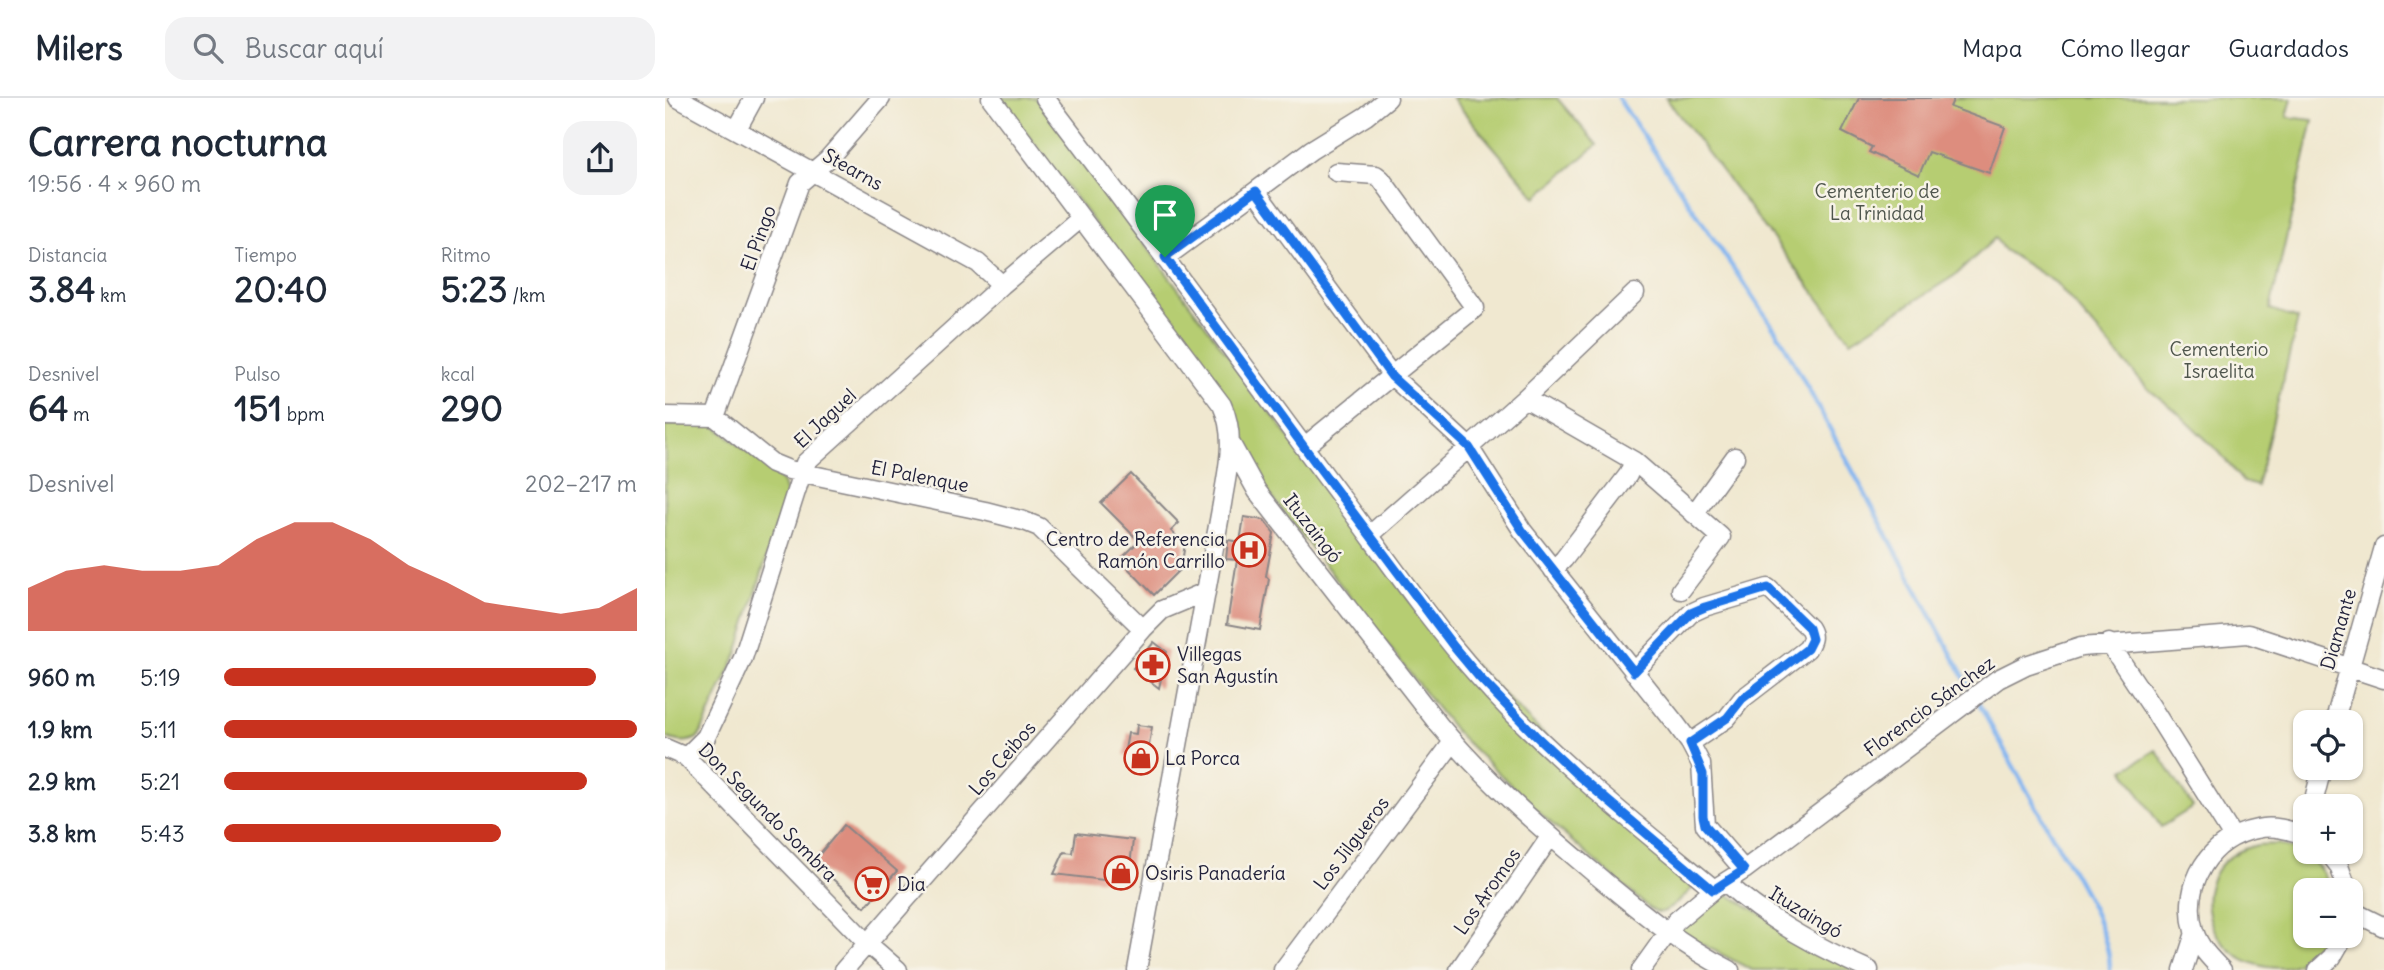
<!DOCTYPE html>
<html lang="es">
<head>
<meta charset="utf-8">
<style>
  :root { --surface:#fff; --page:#f2f2f3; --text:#1f2937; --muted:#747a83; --line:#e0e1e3; --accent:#c8321e }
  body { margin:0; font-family:Delius,sans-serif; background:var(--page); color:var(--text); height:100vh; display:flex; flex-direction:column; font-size:26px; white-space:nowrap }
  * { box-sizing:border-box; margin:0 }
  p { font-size:23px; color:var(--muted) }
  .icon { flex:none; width:38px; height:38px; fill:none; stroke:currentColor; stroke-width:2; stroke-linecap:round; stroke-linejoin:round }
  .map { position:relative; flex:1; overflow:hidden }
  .sheet { display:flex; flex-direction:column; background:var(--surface); width:665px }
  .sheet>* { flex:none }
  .buttons { position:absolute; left:1628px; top:612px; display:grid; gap:14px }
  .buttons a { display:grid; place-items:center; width:70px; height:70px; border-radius:14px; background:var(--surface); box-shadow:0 2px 5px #0004; font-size:35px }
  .pin { position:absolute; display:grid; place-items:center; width:60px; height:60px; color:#fff; margin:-72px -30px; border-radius:50% 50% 50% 0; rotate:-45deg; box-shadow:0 0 7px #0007 }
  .pin .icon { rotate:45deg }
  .round { display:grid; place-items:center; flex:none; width:74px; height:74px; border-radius:21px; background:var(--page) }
  .summary { display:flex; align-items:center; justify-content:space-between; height:119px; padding:0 28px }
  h1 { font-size:38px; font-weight:700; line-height:52px }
  .stats { display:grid; grid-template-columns:repeat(3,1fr); gap:10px; height:119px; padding:7px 28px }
  .stats div { display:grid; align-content:center }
  .stats b { font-size:35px; font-weight:700 }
  .stats small { font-size:19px; font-weight:400 }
  .stats p { font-size:19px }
  .chart { height:196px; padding:14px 28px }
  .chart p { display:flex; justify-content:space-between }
  .chart svg { width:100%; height:126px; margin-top:7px; fill:var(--accent); opacity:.7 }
  ul { padding:0 28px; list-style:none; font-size:23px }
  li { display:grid; grid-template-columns:112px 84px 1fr; align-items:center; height:52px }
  li i { height:18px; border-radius:9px; background:var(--accent) }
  header { display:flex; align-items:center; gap:42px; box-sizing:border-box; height:98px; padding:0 35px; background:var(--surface); border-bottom:2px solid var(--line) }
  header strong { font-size:33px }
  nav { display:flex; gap:38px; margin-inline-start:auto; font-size:24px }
  .search { width:490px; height:63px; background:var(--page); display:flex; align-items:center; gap:18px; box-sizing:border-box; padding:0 24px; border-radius:21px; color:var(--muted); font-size:26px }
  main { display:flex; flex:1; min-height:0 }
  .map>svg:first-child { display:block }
  .green { fill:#b6cd72; stroke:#6c7856; stroke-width:2 }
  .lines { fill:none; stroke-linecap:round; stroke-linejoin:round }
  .stream { stroke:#83b5f0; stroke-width:4.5 }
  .building { fill:#dd8d7e }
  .minor-casing { stroke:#898586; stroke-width:21 }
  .minor { stroke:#fff; stroke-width:18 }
  .route-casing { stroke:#fff; stroke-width:14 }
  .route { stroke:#1a73e8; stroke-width:9 }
  .labels { text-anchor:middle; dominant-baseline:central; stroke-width:5; stroke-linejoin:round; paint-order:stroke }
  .street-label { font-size:19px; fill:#22223b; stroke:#f7f3e8 }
  .park-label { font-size:19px; fill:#4e554c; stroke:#f7f3e8 }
  .poi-label { font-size:19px; fill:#22223b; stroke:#f7f3e8; text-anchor:start }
</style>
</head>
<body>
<header>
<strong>Milers</strong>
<div class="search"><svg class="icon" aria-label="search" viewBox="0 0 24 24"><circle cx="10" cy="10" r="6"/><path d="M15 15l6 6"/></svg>Buscar aquí</div>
<nav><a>Mapa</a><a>Cómo llegar</a><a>Guardados</a></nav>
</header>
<main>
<section class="sheet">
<div class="summary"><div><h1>Carrera nocturna</h1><p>19:56 · 4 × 960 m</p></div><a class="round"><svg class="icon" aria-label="share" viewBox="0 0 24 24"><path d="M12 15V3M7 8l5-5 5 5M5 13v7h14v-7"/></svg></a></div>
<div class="stats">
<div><p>Distancia</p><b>3.84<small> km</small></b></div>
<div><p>Tiempo</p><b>20:40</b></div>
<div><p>Ritmo</p><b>5:23<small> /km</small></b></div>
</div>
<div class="stats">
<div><p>Desnivel</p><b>64<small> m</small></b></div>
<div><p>Pulso</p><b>151<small> bpm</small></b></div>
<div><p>kcal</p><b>290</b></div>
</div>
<div class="chart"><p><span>Desnivel</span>202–217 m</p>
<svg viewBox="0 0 160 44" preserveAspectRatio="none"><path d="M0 44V29L10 23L20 21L30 23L40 23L50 21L60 12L70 6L80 6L90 12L100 21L110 27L120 34L130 36L140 38L150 36L160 29V44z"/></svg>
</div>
<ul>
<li><b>960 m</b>5:19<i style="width:90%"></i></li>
<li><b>1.9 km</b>5:11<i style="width:100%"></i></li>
<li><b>2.9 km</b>5:21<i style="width:88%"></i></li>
<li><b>3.8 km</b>5:43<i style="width:67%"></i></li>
</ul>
</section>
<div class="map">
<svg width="1719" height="872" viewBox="0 0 1719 872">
  <rect width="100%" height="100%" fill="#f7f3e8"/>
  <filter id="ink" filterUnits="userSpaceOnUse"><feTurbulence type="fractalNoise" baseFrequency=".0143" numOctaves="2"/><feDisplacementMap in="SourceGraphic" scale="14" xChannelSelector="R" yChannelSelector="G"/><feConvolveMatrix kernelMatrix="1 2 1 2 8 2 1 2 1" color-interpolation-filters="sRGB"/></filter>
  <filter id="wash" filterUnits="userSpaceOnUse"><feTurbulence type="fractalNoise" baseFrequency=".00686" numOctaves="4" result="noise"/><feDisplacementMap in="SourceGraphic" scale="28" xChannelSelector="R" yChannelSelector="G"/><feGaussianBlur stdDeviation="1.57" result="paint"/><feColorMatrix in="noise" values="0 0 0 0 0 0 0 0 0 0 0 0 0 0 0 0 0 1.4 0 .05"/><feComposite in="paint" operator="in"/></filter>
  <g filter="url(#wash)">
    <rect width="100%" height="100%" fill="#f0e8d0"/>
    <path class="green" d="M335,0H371L754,513L1030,786C1026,793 1005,812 997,814C991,815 990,813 985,811L878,718L790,633L599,389L584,364L570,316L564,303Z
      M787,0H892L932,47L871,99Z
      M1001,0H1627L1622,19L1648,22L1605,211L1633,221L1592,388L1578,384L1555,355L1510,312L1482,290L1391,185L1339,152L1330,140L1292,176L1186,243Z
      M36,325L47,326L108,373L118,385L121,396L72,556L34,639C21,646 13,644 0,639V327Z
      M1491,652L1528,709L1496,729L1459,672Z
      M1614,746C1639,754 1659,766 1666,793H1640V838H1661C1654,854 1636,867 1619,870C1534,872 1512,764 1593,747C1599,746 1607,747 1614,746Z
      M1059,794L1191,872H1087L1015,835L1013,826Z"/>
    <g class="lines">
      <path class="stream" d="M953,0L1117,242L1307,594
        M1311,601C1337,647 1362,693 1388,739C1408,775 1445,830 1445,872"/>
    </g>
    <g id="blocks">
      <path class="building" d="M1194,0H1289L1285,9L1340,29L1324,75L1264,54L1254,77L1204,54L1207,49L1177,34Z
        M466,376L514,425L506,433L520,446L516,470L489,497L455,462L474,443L436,405Z
        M579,419L599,422L609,435L601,478L604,481L595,532L562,526L572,462L561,461L563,442L575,444Z
        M489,544L502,554L494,590L468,570Z
        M472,627L487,629L480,671L464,669L466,658L459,657L463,635L471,636Z
        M179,727L232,773L200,809L148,764Z
        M411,735L468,742L463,785L389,776L399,754L408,755Z"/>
    </g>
  </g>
  <g filter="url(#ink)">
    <use href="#blocks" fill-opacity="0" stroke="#898586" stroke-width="2"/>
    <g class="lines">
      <defs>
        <path id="minor" d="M13,0L313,165L337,187
          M326,0L557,307C572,339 562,373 557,406L472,872
          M380,0C483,134 581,272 682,407C725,465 766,525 814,579C884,658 968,724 1049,791
          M72,31L89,0
          M591,93L646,52L701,18L723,0
          M501,159L591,93L728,279L804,349L857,432L1011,626L1025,645L1036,666L1040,727L1079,772
          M860,300L969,363L1056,439L1016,492
          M0,318L50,319L107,365L124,372L320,413L359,423L374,429L478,531
          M50,319L135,85L163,61L216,0
          M565,344L592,393L774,627C820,682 875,730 929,775C975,813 1012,845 1065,872
          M639,349L810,210L716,81L711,77L671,74
          M1029,416L1070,359
          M705,437L860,300L970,195
          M888,472L899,461L963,377L969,363
          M1444,545L1486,608L1568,739
          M969,574L1026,515L1039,509L1103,490L1144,530C1149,538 1147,543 1142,551L1077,601L1062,620L1025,645
          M1669,625L1719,449
          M0,650L21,659L202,845L233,872
          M21,659L41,639L78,560L140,365L337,187L415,121
          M1647,709L1657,670
          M1663,754L1674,768L1683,793
          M1061,785C1102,821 1153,850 1204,872
          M1685,812L1719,829
          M179,872L478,531L497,512L540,494
          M618,872L788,644
          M794,872L885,739
          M976,872L1011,823L1049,791L1079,772L1333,581L1361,567L1416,549L1583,536L1719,581
          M1518,872L1530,835
          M1557,872C1545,860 1534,849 1529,833C1516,786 1545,740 1592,731C1608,727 1624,732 1640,737
          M1653,872L1667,859L1679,838"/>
      </defs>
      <use href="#minor" class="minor-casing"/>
      <use href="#minor" class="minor"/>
    </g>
  </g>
  <g class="lines" filter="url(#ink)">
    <defs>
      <path id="route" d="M591,93L727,279L804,349L857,432L969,574L1026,515L1040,509L1103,490L1144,530L1147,541L1142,551L1077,601L1062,620L1025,645L1038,676V718L1040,727L1079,772L1048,792L909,674L870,637L814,579L789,549L650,364L500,159Z"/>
    </defs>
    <use href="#route" class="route-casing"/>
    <use href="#route" class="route"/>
  </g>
  <defs>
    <symbol id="hospital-ring" viewBox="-11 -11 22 22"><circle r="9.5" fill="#f7f3e8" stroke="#c8321e" stroke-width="1.5"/><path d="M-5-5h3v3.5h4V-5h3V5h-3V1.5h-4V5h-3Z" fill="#c8321e"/></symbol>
    <symbol id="pharmacy-ring" viewBox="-11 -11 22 22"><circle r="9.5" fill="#f7f3e8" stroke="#c8321e" stroke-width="1.5"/><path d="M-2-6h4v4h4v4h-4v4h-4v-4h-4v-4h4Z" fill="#c8321e"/></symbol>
    <symbol id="shop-ring" viewBox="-11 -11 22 22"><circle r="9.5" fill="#f7f3e8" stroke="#c8321e" stroke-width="1.5"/><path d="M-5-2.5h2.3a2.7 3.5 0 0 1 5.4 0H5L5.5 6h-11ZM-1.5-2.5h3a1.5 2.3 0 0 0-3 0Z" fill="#c8321e"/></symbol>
    <symbol id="supermarket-ring" viewBox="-11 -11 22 22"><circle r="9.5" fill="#f7f3e8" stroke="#c8321e" stroke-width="1.5"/><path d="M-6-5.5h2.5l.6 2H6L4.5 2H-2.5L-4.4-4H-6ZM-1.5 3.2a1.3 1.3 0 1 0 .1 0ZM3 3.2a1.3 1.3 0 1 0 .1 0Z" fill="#c8321e"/></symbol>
  </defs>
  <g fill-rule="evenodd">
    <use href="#hospital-ring" x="565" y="433" width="38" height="38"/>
    <use href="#pharmacy-ring" x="469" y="548" width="38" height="38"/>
    <use href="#shop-ring" x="457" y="641" width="38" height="38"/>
    <use href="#shop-ring" x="437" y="756" width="38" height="38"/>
    <use href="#supermarket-ring" x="188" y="767" width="38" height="38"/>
  </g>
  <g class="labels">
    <g class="street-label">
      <text transform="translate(188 71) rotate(29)">Stearns</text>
      <text transform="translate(93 140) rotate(-70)">El Pingo</text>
      <text transform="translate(160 320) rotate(-43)">El Jaguel</text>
      <text transform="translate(255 378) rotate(11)">El Palenque</text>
      <text transform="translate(648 430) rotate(52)">Ituzaingó</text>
      <text transform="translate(1673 531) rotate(-74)">Diamante</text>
      <text transform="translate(1264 608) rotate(-36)">Florencio Sánchez</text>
      <text transform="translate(337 660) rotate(-49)">Los Ceibos</text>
      <text transform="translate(103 714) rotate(45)">Don Segundo Sombra</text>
      <text transform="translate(686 745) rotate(-53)">Los Jilgueros</text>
      <text transform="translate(822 793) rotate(-55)">Los Aromos</text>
      <text transform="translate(1141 814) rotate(31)">Ituzaingó</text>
    </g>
    <g class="park-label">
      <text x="1212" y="93">Cementerio de<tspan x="1212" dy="22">La Trinidad</tspan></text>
      <text x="1554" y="251">Cementerio<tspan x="1554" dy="22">Israelita</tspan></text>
    </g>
    <g class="poi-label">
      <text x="560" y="441" text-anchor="end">Centro de Referencia<tspan x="560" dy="22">Ramón Carrillo</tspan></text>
      <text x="512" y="556">Villegas<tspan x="512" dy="22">San Agustín</tspan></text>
      <text x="500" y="660">La Porca</text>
      <text x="480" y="775">Osiris Panadería</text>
      <text x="232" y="786">Dia</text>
    </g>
  </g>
</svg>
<div class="buttons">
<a><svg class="icon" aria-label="locate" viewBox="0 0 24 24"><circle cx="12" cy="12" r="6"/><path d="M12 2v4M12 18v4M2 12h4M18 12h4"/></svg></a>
<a>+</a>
<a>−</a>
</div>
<div class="pin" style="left:500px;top:159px;background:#1e9e55"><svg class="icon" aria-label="arrive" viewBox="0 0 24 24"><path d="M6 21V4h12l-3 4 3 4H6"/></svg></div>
</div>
</main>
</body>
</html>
